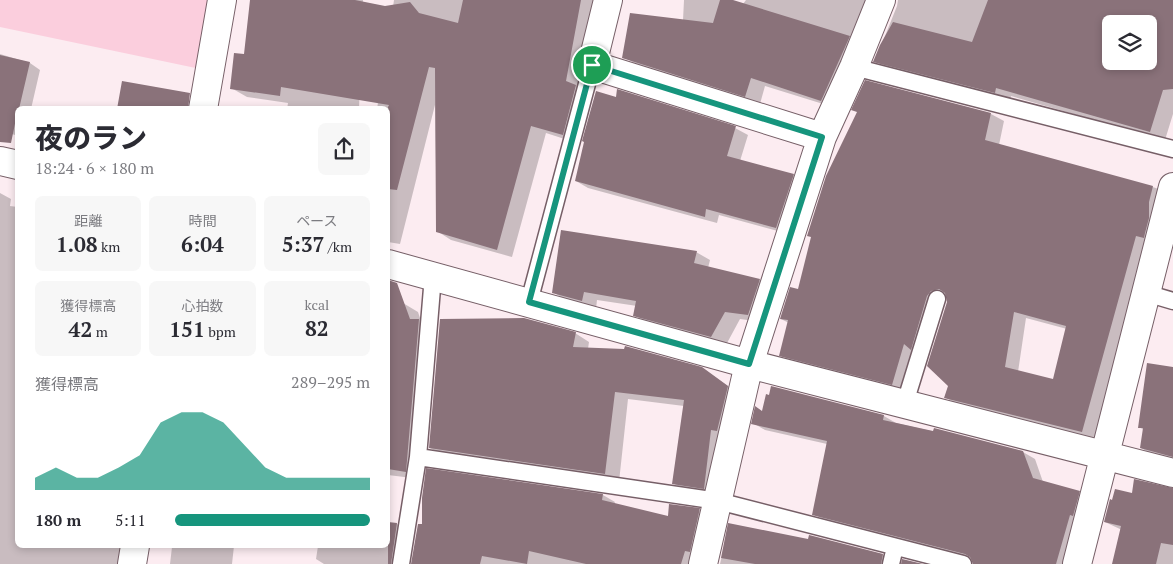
<!DOCTYPE html>
<html lang="ja">
<head>
<meta charset="utf-8">
<style>
  :root { --surface:#fff; --page:#f7f7f7; --text:#2b2b33; --muted:#7c7c81; --accent:#16957d }
  body { margin:0; font-family:"PT Serif","Noto Sans JP",serif; background:var(--page); color:var(--text); height:100vh; display:flex; flex-direction:column; font-size:19px; white-space:nowrap }
  * { box-sizing:border-box; margin:0 }
  p { font-size:16px; color:var(--muted) }
  .icon { flex:none; width:28px; height:28px; fill:none; stroke:currentColor; stroke-width:2; stroke-linecap:round; stroke-linejoin:round }
  .map { position:relative; flex:1; overflow:hidden }
  .details { position:absolute; left:15px; top:106px; width:375px; height:442px; display:flex; flex-direction:column; background:var(--surface); border-radius:8px; box-shadow:0 2px 8px #0003 }
  .details>* { flex:none }
  .tools { position:absolute; left:1102px; top:15px; display:grid; gap:10px }
  .tools a { display:grid; place-items:center; width:55px; height:55px; border-radius:8px; background:var(--surface); box-shadow:0 2px 8px #0003; font-size:25px }
  .pin { position:absolute; display:grid; place-items:center; width:42px; height:42px; color:#fff; margin:-21px; border:2px solid #fff; border-radius:50%; box-shadow:0 1px 5px #0007 }
  .round { display:grid; place-items:center; flex:none; width:52px; height:52px; border-radius:8px; background:var(--page) }
  .summary { display:flex; align-items:center; justify-content:space-between; height:85px; padding:0 20px }
  h1 { font-size:28px; font-weight:800; line-height:38px }
  .figures { display:grid; grid-template-columns:repeat(3,1fr); gap:8px; height:85px; padding:5px 20px }
  .figures div { display:grid; align-content:center; border-radius:8px; background:var(--page); text-align:center }
  .figures b { font-size:21px; font-weight:800 }
  .figures small { font-size:14px; font-weight:400 }
  .figures p { font-size:14px }
  .chart { height:140px; padding:10px 20px }
  .chart p { display:flex; justify-content:space-between }
  .chart svg { width:100%; height:90px; margin-top:5px; fill:var(--accent); opacity:.7 }
  ul { padding:0 20px; list-style:none; font-size:16px }
  li { display:grid; grid-template-columns:80px 60px 1fr; align-items:center; height:38px }
  li i { height:12px; border-radius:6px; background:var(--accent) }
  .map>svg:first-child { display:block }
  .green { fill:#fbcedd }
  .shadow { fill:#0003; fill-rule:evenodd }
  .building { fill:#8a727a; fill-rule:evenodd }
  .lines { fill:none; stroke-linecap:round; stroke-linejoin:round }
  .service-casing { stroke:#765f67; stroke-width:19 }
  .minor-casing { stroke:#765f67; stroke-width:30 }
  .service { stroke:#fff; stroke-width:16 }
  .minor { stroke:#fff; stroke-width:28 }
  .route-casing { stroke:#fff; stroke-width:10 }
  .route { stroke:#16957d; stroke-width:6 }
</style>
</head>
<body>
<div class="map">
<svg width="1173" height="564" viewBox="0 0 1173 564">
  <rect width="100%" height="100%" fill="#fcecf1"/>
  <path class="green" d="M0,0H222L210,71L0,27Z"/>
  <path class="shadow" d="M252,0H363L359,109H287L288,103L247,97L233,89L245,56Z
    M394,0H597L577,143L546,133L512,257L451,240L437,231L435,105L400,244L388,242V109H377Z
    M684,0H729L743,4L746,0H883L836,108L765,86L760,104L639,66L624,57L683,20Z
    M898,0H1173V114L1165,140L1011,96L1010,100L889,69L875,61L897,6ZM1111,24H1149V61H1111Z
    M0,54L30,63L40,70L31,109H18V136L0,130Z
    M991,114L1004,121L999,145L1156,188L1169,196L1095,439L958,405L945,397L949,385L947,298H944L905,391L793,362L780,355L789,323L781,319L799,290ZM1026,318L1067,329L1054,381L1018,372Z
    M735,128L748,135L740,161L793,175L805,182L789,234L719,215L717,223L588,188L576,181Z
    M0,193L11,199L10,206L18,207V546H116L131,555L130,564H0Z
    M696,252L710,260L708,268L759,280L773,288L762,322L740,319L726,345L648,323L634,315L637,306L597,300L596,309L567,301L553,292Z
    M403,303L418,312L421,321L420,479L388,475V306Z
    M575,333L589,342L588,349L702,368L741,395L718,496L687,492L673,483L684,406L628,399L619,482L444,456L430,448Z
    M1173,368V460L1153,455L1141,448L1144,430L1139,427Z
    M756,408L763,412L884,416L896,423L1023,452L1035,459L1043,482L1079,492L1091,499L1070,564H974L972,559L826,521L814,514L827,444L765,430L753,423Z
    M1173,489V564H1114L1122,530L1105,522L1133,494Z
    M603,495L615,502L614,505L669,518L699,510L711,516L700,564H412Z
    M388,523L397,524L412,532L406,564H324L316,559L318,546H388Z
    M729,525L883,555L895,562L894,564H720Z
    M169,546H234L232,564H170L172,547Z"/>
  <path class="building" d="M250,0H355L385,6L410,2L419,13L458,23L463,0H581L566,81L576,85L563,135L531,126L497,250L436,232L435,68L429,67L397,190L388,189V107L389,105L281,87L280,96L230,89L234,53L244,54Z
    M720,0H733L850,36L821,101L751,78L745,97L622,58L630,13L713,23Z
    M988,0H1173V89L1163,90L1150,132L996,88L995,93L873,62L880,45L893,22L972,42ZM1111,24H1149V61H1111Z
    M0,55L30,62L19,109H18L11,143L0,142Z
    M865,80L991,113L985,140L1153,186L1149,202V218L1145,233L1144,238L1136,236L1082,432L944,398L948,386L927,366L947,302L945,293L939,289L931,291L927,296L911,350L904,344L892,385L779,356L788,320L780,319L790,287L798,289L811,237L807,236L826,176L857,112L851,110ZM1014,312L1066,326L1053,379L1005,367Z
    M122,81L190,93L188,109H117Z
    M617,89L736,126L727,156L794,174L776,228L706,209L705,217L575,181L584,142L582,141L596,91L616,97Z
    M561,230L697,251L694,263L760,279L748,315L725,312L711,337L633,316L636,301L584,292L582,301L552,293Z
    M388,280L397,283L410,319H419L406,472L388,469Z
    M524,318L576,332L573,347L624,349L625,346L702,367L728,386L717,431L711,430L704,489L672,484L684,400L615,392L605,474L429,448L440,319Z
    M1147,363L1173,367V457L1140,448L1143,428H1138Z
    M771,386L884,415L883,420L933,431L934,428L1023,451L1033,478L1080,491L1073,516L1070,515L1056,564H973L970,557L965,554L812,515L827,441L751,424L755,406L762,411L766,394L769,395Z
    M426,468L603,494L602,500L668,516L669,504L700,508L690,552L685,551L681,564H586L529,551L527,564L482,556L480,564H411L418,524H422V498Z
    M1134,479L1173,488V545L1161,543L1156,564H1112L1121,526L1104,522L1110,499L1112,500L1115,489L1132,493Z
    M388,522L397,523L391,564H388Z
    M728,523L808,539L809,535L883,554L881,564H755L721,558Z
    M902,559L923,564H901Z"/>
  <g class="lines">
    <defs>
      <path id="service" d="M854,67L1173,149
        M1146,293L1173,301
        M529,302L592,65
        M905,403L937,299
        M418,457L718,501L963,564
        M401,564L418,457L433,276
        M891,564L895,547"/>
      <path id="minor" d="M608,0L592,65L822,137
        M203,109L222,0
        M0,161L18,165
        M388,264L749,364L1173,473
        M132,564L135,546
        M703,564L749,364L822,137L854,67L881,0
        M1077,564L1173,187"/>
    </defs>
    <use href="#service" class="service-casing"/>
    <use href="#minor" class="minor-casing"/>
    <use href="#service" class="service"/>
    <use href="#minor" class="minor"/>
  </g>
  <g class="lines">
    <defs>
      <path id="route" d="M592,65L822,137L749,364L529,302Z"/>
    </defs>
    <use href="#route" class="route-casing"/>
    <use href="#route" class="route"/>
  </g>
</svg>
<div class="tools">
<a><svg class="icon" aria-label="layers" viewBox="0 0 24 24"><path d="M12 4l9 5-9 5-9-5zM3 14l9 5 9-5"/></svg></a>
</div>
<div class="pin" style="left:592px;top:65px;background:#1e9e55"><svg class="icon" aria-label="arrive" viewBox="0 0 24 24"><path d="M6 21V4h12l-3 4 3 4H6"/></svg></div>
<section class="details">
<div class="summary"><div><h1>夜のラン</h1><p>18:24 · 6 × 180 m</p></div><a class="round"><svg class="icon" aria-label="share" viewBox="0 0 24 24"><path d="M12 15V3M7 8l5-5 5 5M5 13v7h14v-7"/></svg></a></div>
<div class="figures">
<div><p>距離</p><b>1.08<small> km</small></b></div>
<div><p>時間</p><b>6:04</b></div>
<div><p>ペース</p><b>5:37<small> /km</small></b></div>
</div>
<div class="figures">
<div><p>獲得標高</p><b>42<small> m</small></b></div>
<div><p>心拍数</p><b>151<small> bpm</small></b></div>
<div><p>kcal</p><b>82</b></div>
</div>
<div class="chart"><p><span>獲得標高</span>289–295 m</p>
<svg viewBox="0 0 160 44" preserveAspectRatio="none"><path d="M0 44V38L10 33L20 38L30 38L40 33L50 27L60 11L70 6L80 6L90 11L100 22L110 33L120 38L130 38L140 38L150 38L160 38V44z"/></svg>
</div>
<ul>
<li><b>180 m</b>5:11<i style="width:100%"></i></li>
</ul>
</section>
</div>
</body>
</html>
